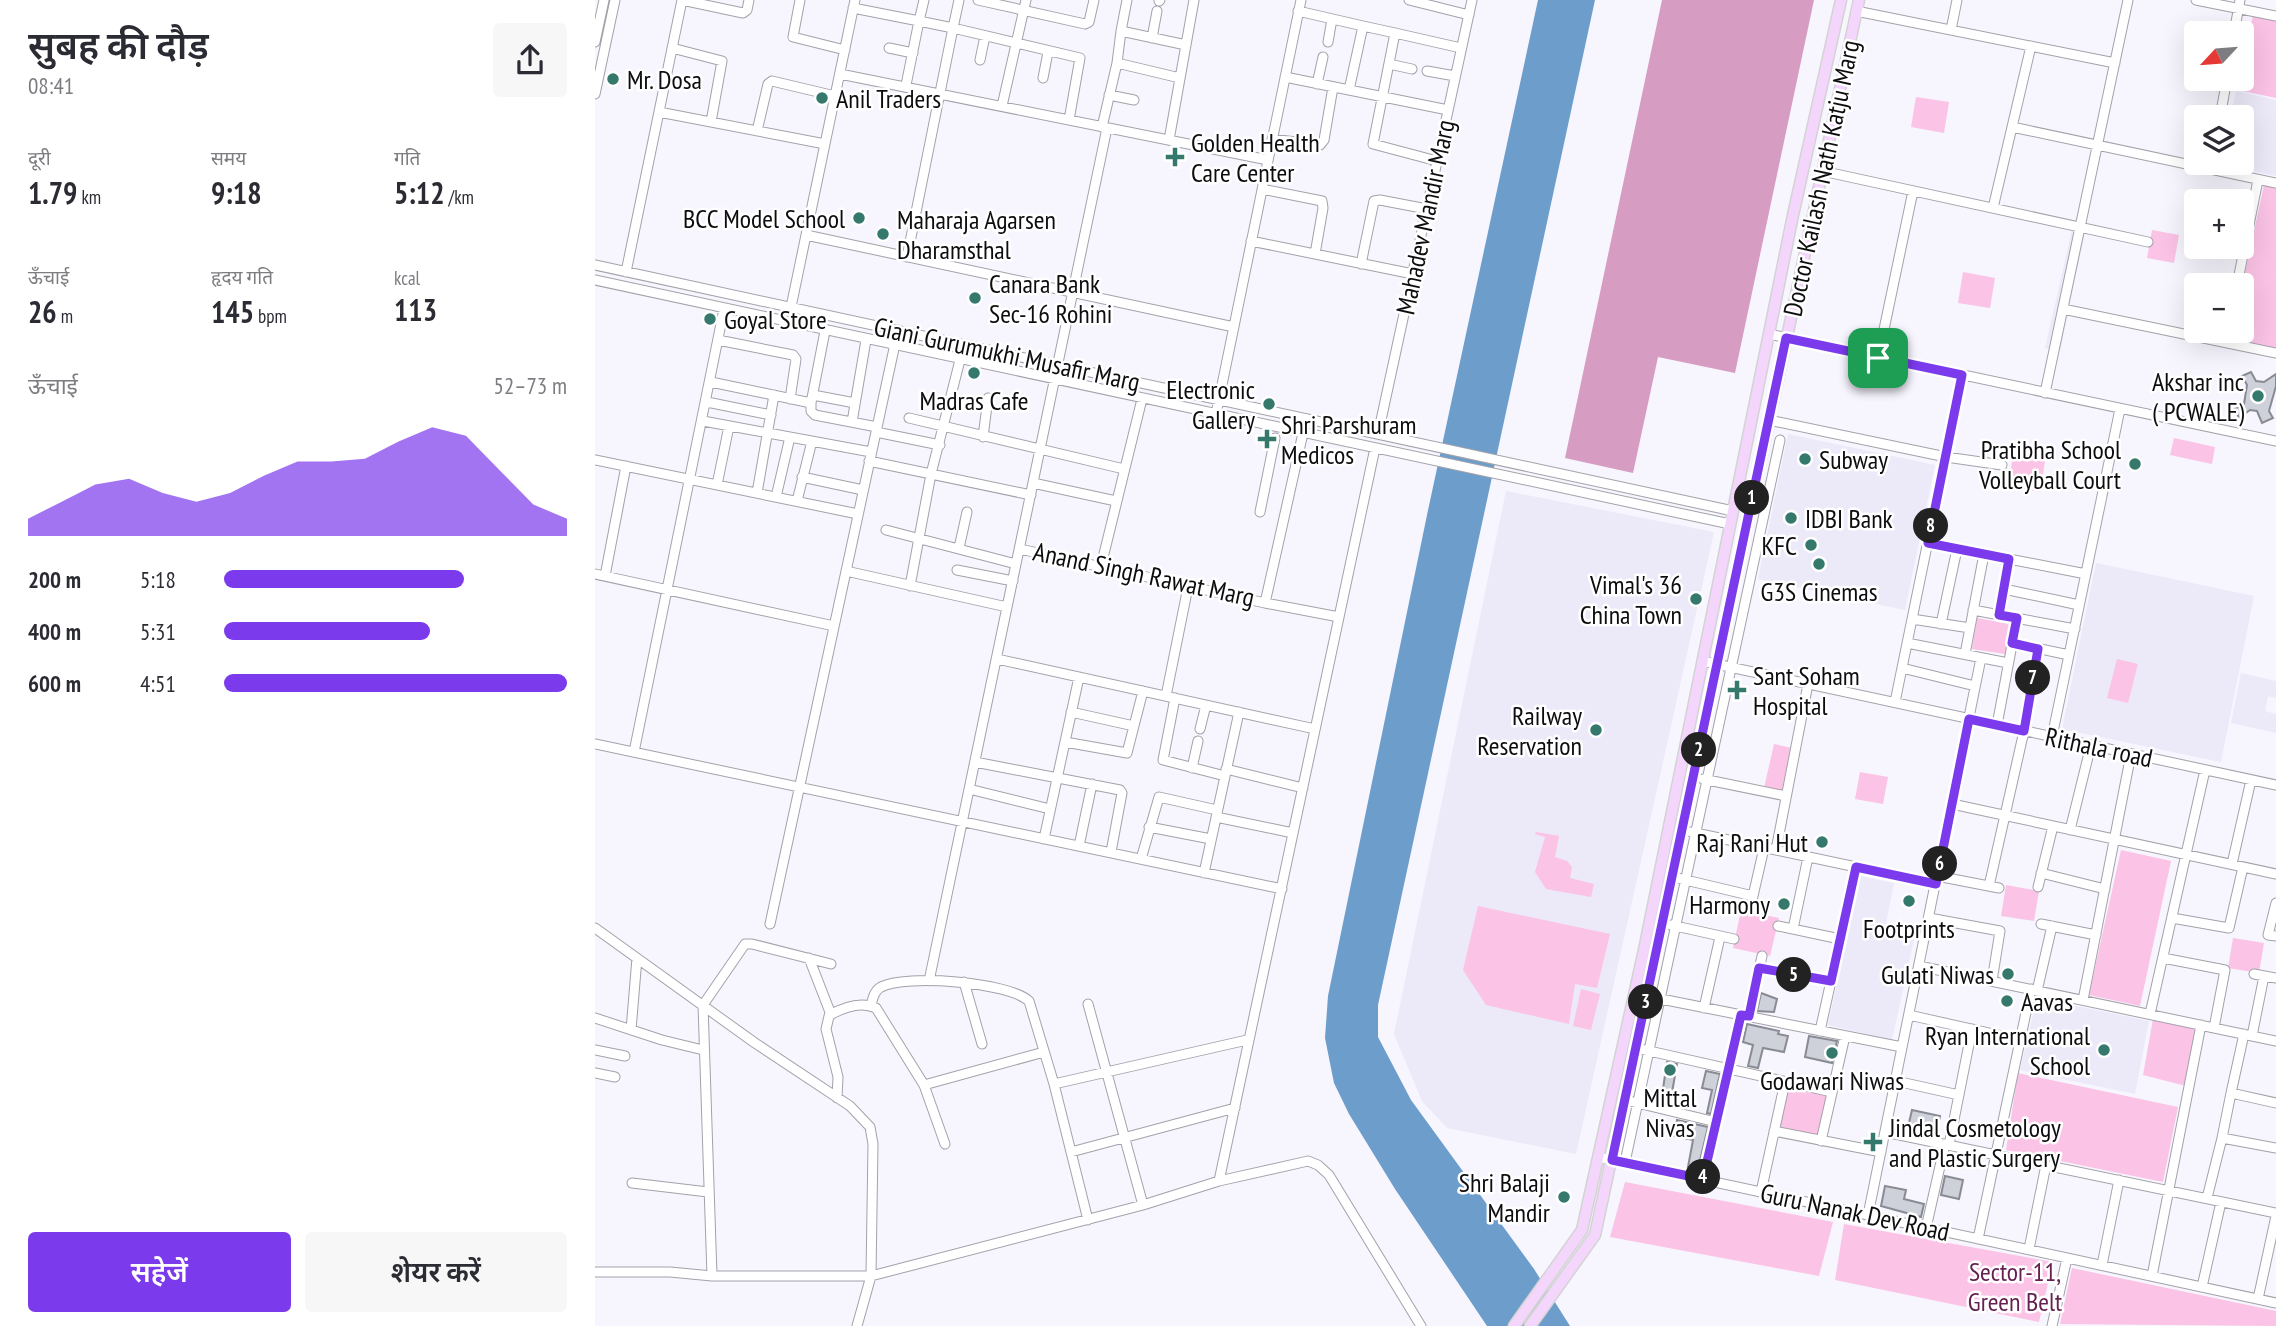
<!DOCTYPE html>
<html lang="hi">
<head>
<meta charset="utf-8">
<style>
  :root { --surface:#fff; --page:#f7f7f7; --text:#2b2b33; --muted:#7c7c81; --accent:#7c3aed }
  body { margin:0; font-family:"PT Sans Narrow","Noto Sans Devanagari",sans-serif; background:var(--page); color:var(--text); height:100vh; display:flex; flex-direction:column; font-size:26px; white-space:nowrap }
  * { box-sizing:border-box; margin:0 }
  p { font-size:23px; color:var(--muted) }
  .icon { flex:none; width:38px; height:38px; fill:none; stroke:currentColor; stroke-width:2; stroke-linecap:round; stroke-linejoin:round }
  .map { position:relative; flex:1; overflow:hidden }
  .sheet { display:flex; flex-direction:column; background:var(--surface); width:595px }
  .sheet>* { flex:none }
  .needle { width:46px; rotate:244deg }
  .buttons { position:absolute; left:1589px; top:21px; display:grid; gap:14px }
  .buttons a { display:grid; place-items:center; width:70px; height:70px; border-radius:7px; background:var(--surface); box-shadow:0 7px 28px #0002; font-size:35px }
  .pin { position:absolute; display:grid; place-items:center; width:60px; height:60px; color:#fff; margin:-30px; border-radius:14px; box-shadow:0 4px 10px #0006 }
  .km { position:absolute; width:35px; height:35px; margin:-18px; border-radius:50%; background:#222; color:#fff; font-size:19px; line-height:35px; text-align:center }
  .round { display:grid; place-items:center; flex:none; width:74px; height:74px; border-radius:7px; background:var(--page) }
  .overview { display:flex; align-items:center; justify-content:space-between; height:119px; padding:0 28px }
  h1 { font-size:38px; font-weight:600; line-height:52px }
  .figures { display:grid; grid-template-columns:repeat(3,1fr); gap:10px; height:119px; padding:7px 28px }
  .figures div { display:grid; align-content:center }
  .figures b { font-size:30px; font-weight:600 }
  .figures small { font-size:19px; font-weight:400 }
  .figures p { font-size:19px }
  .chart { height:196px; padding:14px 28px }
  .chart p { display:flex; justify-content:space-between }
  .chart svg { width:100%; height:126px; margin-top:7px; fill:var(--accent); opacity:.7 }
  .button { display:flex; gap:14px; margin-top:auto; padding:14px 28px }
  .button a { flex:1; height:80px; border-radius:7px; background:var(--accent); color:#fff; font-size:28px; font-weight:600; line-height:80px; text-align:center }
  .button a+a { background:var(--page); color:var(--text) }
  ul { padding:0 28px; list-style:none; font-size:23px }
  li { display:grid; grid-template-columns:112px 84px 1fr; align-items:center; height:52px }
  li i { height:18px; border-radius:9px; background:var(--accent) }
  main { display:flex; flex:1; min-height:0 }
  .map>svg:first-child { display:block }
  .built { fill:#ece9f9 }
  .green { fill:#fbc3e6 }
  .forest { fill:#d79cc2 }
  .water { fill:#6c9dcb }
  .building { fill:#ced1da; stroke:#898b94; stroke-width:2 }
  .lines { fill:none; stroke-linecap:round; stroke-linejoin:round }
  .minor-casing { stroke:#a3a2aa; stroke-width:11 }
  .major-casing { stroke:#d3d3d4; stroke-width:13 }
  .minor { stroke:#fff; stroke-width:9 }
  .major { stroke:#f4d6fd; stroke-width:10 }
  .route-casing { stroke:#fff; stroke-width:14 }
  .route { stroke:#7c3aed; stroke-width:9 }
  .poi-dot { fill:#35796c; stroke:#fff; stroke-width:2.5 }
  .labels { text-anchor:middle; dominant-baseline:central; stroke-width:5; stroke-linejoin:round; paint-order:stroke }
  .poi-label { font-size:26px; fill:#0d0c0f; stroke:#fff; text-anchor:start }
  .street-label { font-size:26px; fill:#0d0c0f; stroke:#fff }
  .park-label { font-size:26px; fill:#651f51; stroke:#fff }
</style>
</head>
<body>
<main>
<section class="sheet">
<div class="overview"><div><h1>सुबह की दौड़</h1><p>08:41</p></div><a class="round"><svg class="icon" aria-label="share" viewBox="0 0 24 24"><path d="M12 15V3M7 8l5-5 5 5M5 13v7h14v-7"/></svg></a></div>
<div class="figures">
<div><p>दूरी</p><b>1.79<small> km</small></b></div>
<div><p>समय</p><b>9:18</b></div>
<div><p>गति</p><b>5:12<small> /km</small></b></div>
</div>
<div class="figures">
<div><p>ऊँचाई</p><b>26<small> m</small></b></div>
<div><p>हृदय गति</p><b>145<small> bpm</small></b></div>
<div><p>kcal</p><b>113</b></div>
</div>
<div class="chart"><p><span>ऊँचाई</span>52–73 m</p>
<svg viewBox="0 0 160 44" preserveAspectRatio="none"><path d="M0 44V38L10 32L20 26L30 24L40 29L50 32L60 29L70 23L80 18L90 18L100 17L110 11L120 6L130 9L140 21L150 33L160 38V44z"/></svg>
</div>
<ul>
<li><b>200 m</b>5:18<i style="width:70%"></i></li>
<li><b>400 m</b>5:31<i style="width:60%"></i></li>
<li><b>600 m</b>4:51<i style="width:100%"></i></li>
</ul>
<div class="button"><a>सहेजें</a><a>शेयर करें</a></div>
</section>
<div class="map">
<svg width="1681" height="1326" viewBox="0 0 1681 1326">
  <rect width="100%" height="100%" fill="#f7f5fe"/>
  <path class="built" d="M1641,91L1681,100V176L1626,164L1647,163V117H1636Z
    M1477,230L1490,232L1465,351L1450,348Z
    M1193,434L1340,465L1310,610L1163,579Z
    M911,491L1119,532L981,1154L852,1128L827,1101L799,1034Z
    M1501,563L1659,596L1626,762L1467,729Z
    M1646,673L1681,681V698L1673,696L1670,711L1681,714V733L1636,723Z
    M1265,876L1299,883L1290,928L1320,935L1297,1040L1233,1025Z
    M1442,998L1554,1021L1540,1094L1425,1070Z"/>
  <path class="green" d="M1658,15L1681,20V98L1643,90Z
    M1321,97L1354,102L1349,133L1316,127Z
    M1669,185L1681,188V349L1636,339L1637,331H1647V287Z
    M1557,230L1584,235L1579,263L1552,258Z
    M1368,272L1400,278L1395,308L1363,303Z
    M1579,438L1620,447L1617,464L1575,455Z
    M1418,456L1450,461L1445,492L1413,486Z
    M1382,618L1415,624L1410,654L1377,649Z
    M1522,659L1543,664L1533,703L1512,698Z
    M1179,744L1197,748L1187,792L1169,788Z
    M1265,772L1293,777L1288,804L1260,799Z
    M941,832L964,836L960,857L972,861L977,867L975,878L999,884L996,897L951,889L940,872L950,837L940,834Z
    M1526,850L1576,861L1545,1006L1494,995Z
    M1411,885L1444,891L1439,921L1406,916Z
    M883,906L1015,934L1002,988L980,984L974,1024L891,1005L868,970Z
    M1146,910L1184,918L1175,956L1138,948Z
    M1638,938L1669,943L1664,973L1633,968Z
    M986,989L1005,994L996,1030L978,1026Z
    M1558,1019L1603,1027L1591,1086L1548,1075Z
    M1423,1073L1583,1107L1568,1182L1411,1150Z
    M1192,1086L1234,1094L1225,1137L1184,1129Z
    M1030,1182L1238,1222L1224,1276L1015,1237Z
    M1249,1224L1458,1262L1444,1322L1240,1280Z
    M1477,1268L1681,1311V1326L1465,1324Z"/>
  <path class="forest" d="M1067,0H1219L1140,373L1063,357L1038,473L970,458Z"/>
  <path class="water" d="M943,0H1000L783,1005V1037L816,1100L939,1269L975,1326H892L800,1189L754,1114L739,1083L730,1038L733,996L832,515Z"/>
  <path class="building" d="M1656,372L1661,381L1669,382L1681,374V386L1674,411L1678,418L1667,423L1662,411L1655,410L1644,418L1640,409L1649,404L1652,385L1647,376Z
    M1166,993L1182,999L1179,1012L1162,1011Z
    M1152,1024L1184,1031L1183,1034L1193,1036L1189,1052L1168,1048L1163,1068L1153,1066L1158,1045L1148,1042Z
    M1214,1036L1242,1041L1237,1063L1210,1057Z
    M1072,1062L1082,1064L1075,1104L1066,1102Z
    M1111,1071L1125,1074L1116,1114L1112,1113L1117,1090L1107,1088Z
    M1317,1110L1345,1116L1341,1133L1313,1127Z
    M1082,1120L1113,1127L1103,1169L1093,1167L1098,1140L1079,1136Z
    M1350,1176L1368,1180L1364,1199L1346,1195Z
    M1290,1186L1311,1190L1309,1199L1329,1204L1326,1217L1286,1206Z"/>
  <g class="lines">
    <defs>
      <path id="minor" d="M87,0L148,13L152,10L154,0
        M205,0L198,37L250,50
        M329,0L324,21L358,28L364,0
        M383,0L490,24L494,22L499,0
        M532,0L526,31L591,45
        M814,0L874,15
        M1601,0L1681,16
        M564,1L565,0
        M258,8L324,21L311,85
        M703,11L768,26L754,90
        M1261,11L1520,63
        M768,26L800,33
        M1356,30L1362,0
        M1639,33L1645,0
        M557,38L562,11
        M0,42L9,0
        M733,42L737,19
        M77,48L127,61L116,122
        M294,48L318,53
        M385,60L390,36
        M522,63L526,31
        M794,64L817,69
        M832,71L860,76
        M245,74L673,160
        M690,77L853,110
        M448,78L453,52
        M722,84L728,57
        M0,94L20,0
        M514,95L539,100
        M407,106L431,0
        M64,112L230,144
        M1625,117L1632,79
        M507,127L522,63L585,78
        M1417,127L1681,183
        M162,131L173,84L177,81L240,96
        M677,139L725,145L729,140L738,87
        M574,140L599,0
        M842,161L778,144L800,33L866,48
        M1227,171L1553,242
        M667,189L727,201L728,208L720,254
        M1398,208L1436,46
        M211,235L639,327
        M656,241L818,274
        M312,257L358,28L485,58L474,120
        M766,264L779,201L785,200L832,209
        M0,265L1138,511
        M31,272L87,0
        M0,280L1135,524
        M1642,285L1663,180
        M196,307L260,0
        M1468,309L1681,353
        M1174,334L1681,441
        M123,340L198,355L201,359L195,399
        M1283,358L1318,191
        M116,382L216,403L230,331
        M1450,393L1533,0
        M218,395L260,403
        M112,402L176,415
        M216,403V411L220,415L282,427
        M621,414L706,0
        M314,418L529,469
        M1174,420L1351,457L1407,465
        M108,421L276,452
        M257,422L271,340
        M281,432L345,445
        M783,434L877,0
        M388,437L393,398
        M0,460L263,514
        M274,461L436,495
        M207,477L268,490
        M438,483L521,501
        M122,485L134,426
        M162,493L179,395
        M181,497L195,437
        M202,501L217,441
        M665,512L680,438
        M291,530L421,564
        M1333,543L1491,574
        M364,548L372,512
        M425,549L670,603L708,433
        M506,566L547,399
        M362,570L418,581
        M251,571L412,607
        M0,574L239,626
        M10,576L31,466
        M315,586L336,474L365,360
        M1409,589L1484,605
        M670,603L744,617
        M1378,610L1480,629
        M1404,615L1414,559
        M1317,619L1375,628
        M1346,624L1362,549
        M1312,643L1413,663
        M1417,643L1474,655
        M1370,654L1389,554
        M402,659L720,729
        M1107,661L1681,785
        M1307,668L1380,686
        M571,696L593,587
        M580,698L568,760L630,776
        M1300,702L1367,375
        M476,712L539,726
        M1402,725L1422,618
        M605,729L611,705
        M1457,737L1525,409
        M470,742L532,753L548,691
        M0,744L687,889
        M39,752L129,309
        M380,762L525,790L527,793L516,852
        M597,768L603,741
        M631,769L708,788
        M1108,779L1191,796
        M374,789L455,809
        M1357,804L1681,874
        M621,817L698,833
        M554,827L616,839
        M1475,830L1496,745
        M1096,832L1341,884
        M449,839L484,677
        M484,846L497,784
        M1181,850L1213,684
        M546,859L564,797L622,810
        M1637,864L1656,780
        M609,873L644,712
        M1446,873L1510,889
        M1342,876L1404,888
        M1078,877L1158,896
        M1394,886L1429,731L1443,649
        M1443,887L1458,826
        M1681,903L1673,935L1681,936
        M1155,909L1169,848
        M1334,918L1405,931L1397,981
        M1577,918L1634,928L1648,867
        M175,924L303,330
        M1446,924L1501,935
        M1076,925L1139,939
        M1183,926L1245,939
        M0,928L160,1043L255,1106L275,1127L278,1144L276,1276L262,1326
        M1198,929L1213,857
        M214,958L235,1012L231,1029L243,1077L242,1098
        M1568,958L1630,970L1619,1028
        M1324,966L1681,1041
        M1164,969L1236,981
        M1659,974L1681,978
        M334,981L512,128
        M369,982L387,1044
        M1442,991L1457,926
        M1061,998L1307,1047
        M1488,1000L1536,754
        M493,1004L548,1205
        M276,1005C278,998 279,991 286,987C311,974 413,982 434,1001L459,1084L493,1220
        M1109,1008L1125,937
        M1555,1014L1610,770
        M235,1015C249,1007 266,1001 281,1008L329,1085L449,1052
        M1154,1015L1167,956
        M1314,1015L1425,1040
        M0,1018L67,1040L108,1050
        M36,1030L42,958
        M1225,1031L1261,867
        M1649,1034L1636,1093L1681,1103
        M1657,1036L1669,976
        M1041,1048L1237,1092
        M0,1050L30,1056
        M0,1073L20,1077
        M1301,1081L1364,1095
        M459,1084L652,1040
        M329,1085L350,1144
        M1030,1100L1121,1122
        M1179,1131L1286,1152
        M1290,1132L1681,1213
        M1627,1138L1636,1093
        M1226,1141L1250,1036
        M1354,1145L1377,1029
        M476,1152L640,1108
        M1003,1157L1681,1303
        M1030,1162L1185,440
        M1108,1179L1146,1015
        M624,1181L780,448
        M37,1183L113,1192
        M1166,1192L1190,1082
        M1612,1198L1627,1138L1681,1148
        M1273,1215L1386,658
        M1331,1228L1350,1144
        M1383,1239L1436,989
        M1434,1249L1451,1165
        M1507,1265L1524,1180
        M0,1272H75L117,1276H276L548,1205L624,1181L713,1161L723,1165L734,1175L826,1326
        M117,1276L108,1005L150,944H157L236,964
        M1557,1276L1606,1025
        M1607,1287L1626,1202
        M1663,1299L1681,1216
        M1457,1326L1472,1258"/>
      <path id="major" d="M919,1326L987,1230L1049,950L1198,215L1246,0
        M935,1326L1000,1235L1264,0"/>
    </defs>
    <use href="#minor" class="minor-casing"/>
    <use href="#major" class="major-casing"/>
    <use href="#minor" class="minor"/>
    <use href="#major" class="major"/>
  </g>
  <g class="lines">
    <defs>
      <path id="route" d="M1191,338L1367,375L1333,543L1414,559L1404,615L1422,618L1417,643L1443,649L1429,731L1374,719L1341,884L1261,867L1236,981L1164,968L1154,1016L1146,1015L1108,1179L1017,1160Z"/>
    </defs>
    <use href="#route" class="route-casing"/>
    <use href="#route" class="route"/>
  </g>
  <g class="poi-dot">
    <circle cx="18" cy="79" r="7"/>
    <circle cx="227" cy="98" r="7"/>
    <path d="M576.5 146.5h7v7h7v7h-7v7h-7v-7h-7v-7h7z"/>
    <circle cx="264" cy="218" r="7"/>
    <circle cx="288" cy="234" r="7"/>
    <circle cx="380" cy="298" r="7"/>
    <circle cx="115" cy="319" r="7"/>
    <circle cx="379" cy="373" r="7"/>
    <circle cx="1663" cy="396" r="7"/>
    <circle cx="674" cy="404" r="7"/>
    <path d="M668.5 428.5h7v7h7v7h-7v7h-7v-7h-7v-7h7z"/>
    <circle cx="1210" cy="459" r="7"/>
    <circle cx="1540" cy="464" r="7"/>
    <circle cx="1196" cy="518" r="7"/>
    <circle cx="1216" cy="545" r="7"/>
    <circle cx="1224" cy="564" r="7"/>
    <circle cx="1101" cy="599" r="7"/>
    <path d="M1138.5 679.5h7v7h7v7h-7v7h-7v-7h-7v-7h7z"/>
    <circle cx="1001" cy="730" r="7"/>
    <circle cx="1227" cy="842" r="7"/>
    <circle cx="1314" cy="901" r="7"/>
    <circle cx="1189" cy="904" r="7"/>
    <circle cx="1413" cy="974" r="7"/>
    <circle cx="1412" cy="1001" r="7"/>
    <circle cx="1509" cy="1050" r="7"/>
    <circle cx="1237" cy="1053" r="7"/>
    <circle cx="1075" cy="1070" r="7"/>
    <path d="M1274.5 1131.5h7v7h7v7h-7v7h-7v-7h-7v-7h7z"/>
    <circle cx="969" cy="1197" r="7"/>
  </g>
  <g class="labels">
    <g class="poi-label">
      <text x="32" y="79">Mr. Dosa</text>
      <text x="241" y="98">Anil Traders</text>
      <text x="596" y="142">Golden Health<tspan x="596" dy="30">Care Center</tspan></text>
      <text x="250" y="218" text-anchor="end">BCC Model School</text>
      <text x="302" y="219">Maharaja Agarsen<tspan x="302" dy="30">Dharamsthal</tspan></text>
      <text x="394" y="283">Canara Bank<tspan x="394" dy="30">Sec-16 Rohini</tspan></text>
      <text x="129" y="319">Goyal Store</text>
      <text x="1649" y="381" text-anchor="end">Akshar inc<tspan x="1649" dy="30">( PCWALE)</tspan></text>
      <text x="660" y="389" text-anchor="end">Electronic<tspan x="660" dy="30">Gallery</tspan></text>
      <text x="379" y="400" text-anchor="middle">Madras Cafe</text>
      <text x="686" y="424">Shri Parshuram<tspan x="686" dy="30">Medicos</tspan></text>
      <text x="1526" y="449" text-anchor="end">Pratibha School<tspan x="1526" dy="30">Volleyball Court</tspan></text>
      <text x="1224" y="459">Subway</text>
      <text x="1210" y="518">IDBI Bank</text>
      <text x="1202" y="545" text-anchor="end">KFC</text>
      <text x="1087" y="584" text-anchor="end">Vimal's 36<tspan x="1087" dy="30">China Town</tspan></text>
      <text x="1224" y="591" text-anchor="middle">G3S Cinemas</text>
      <text x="1158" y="675">Sant Soham<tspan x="1158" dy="30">Hospital</tspan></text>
      <text x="987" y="715" text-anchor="end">Railway<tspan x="987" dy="30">Reservation</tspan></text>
      <text x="1213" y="842" text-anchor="end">Raj Rani Hut</text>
      <text x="1175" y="904" text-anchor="end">Harmony</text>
      <text x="1314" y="928" text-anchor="middle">Footprints</text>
      <text x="1399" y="974" text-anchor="end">Gulati Niwas</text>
      <text x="1426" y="1001">Aavas</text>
      <text x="1495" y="1035" text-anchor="end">Ryan International<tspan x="1495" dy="30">School</tspan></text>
      <text x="1237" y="1080" text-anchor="middle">Godawari Niwas</text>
      <text x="1075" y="1097" text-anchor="middle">Mittal<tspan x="1075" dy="30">Nivas</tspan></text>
      <text x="1294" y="1127">Jindal Cosmetology<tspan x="1294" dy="30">and Plastic Surgery</tspan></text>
      <text x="955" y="1182" text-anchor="end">Shri Balaji<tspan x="955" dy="30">Mandir</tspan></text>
    </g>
    <g class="street-label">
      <text transform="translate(1226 178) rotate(-78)">Doctor Kailash Nath Katju Marg</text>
      <text transform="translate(830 217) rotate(-78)">Mahadev Mandir Marg</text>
      <text transform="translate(412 354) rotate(12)">Giani Gurumukhi Musafir Marg</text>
      <text transform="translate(549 574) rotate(12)">Anand Singh Rawat Marg</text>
      <text transform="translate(1504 747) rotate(12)">Rithala road</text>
      <text transform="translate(1260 1212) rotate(12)">Guru Nanak Dev Road</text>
    </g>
    <g class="park-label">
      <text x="1420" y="1271">Sector-11,<tspan x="1420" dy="30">Green Belt</tspan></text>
    </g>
  </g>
</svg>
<div class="buttons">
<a><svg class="needle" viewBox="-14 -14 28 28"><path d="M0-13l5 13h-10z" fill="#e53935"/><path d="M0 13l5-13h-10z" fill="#7c7c81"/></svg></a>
<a><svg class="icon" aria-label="layers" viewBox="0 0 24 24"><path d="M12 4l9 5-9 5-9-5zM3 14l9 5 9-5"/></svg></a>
<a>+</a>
<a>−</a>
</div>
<div class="pin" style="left:1283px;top:358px;background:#1e9e55"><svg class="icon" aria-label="arrive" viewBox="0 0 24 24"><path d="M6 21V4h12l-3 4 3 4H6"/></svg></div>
<b class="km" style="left:1157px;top:498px">1</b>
<b class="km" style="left:1104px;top:750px">2</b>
<b class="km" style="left:1051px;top:1002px">3</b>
<b class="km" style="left:1108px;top:1177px">4</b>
<b class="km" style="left:1199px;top:975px">5</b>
<b class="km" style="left:1345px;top:864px">6</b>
<b class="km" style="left:1438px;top:678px">7</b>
<b class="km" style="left:1336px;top:526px">8</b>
</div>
</main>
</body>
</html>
